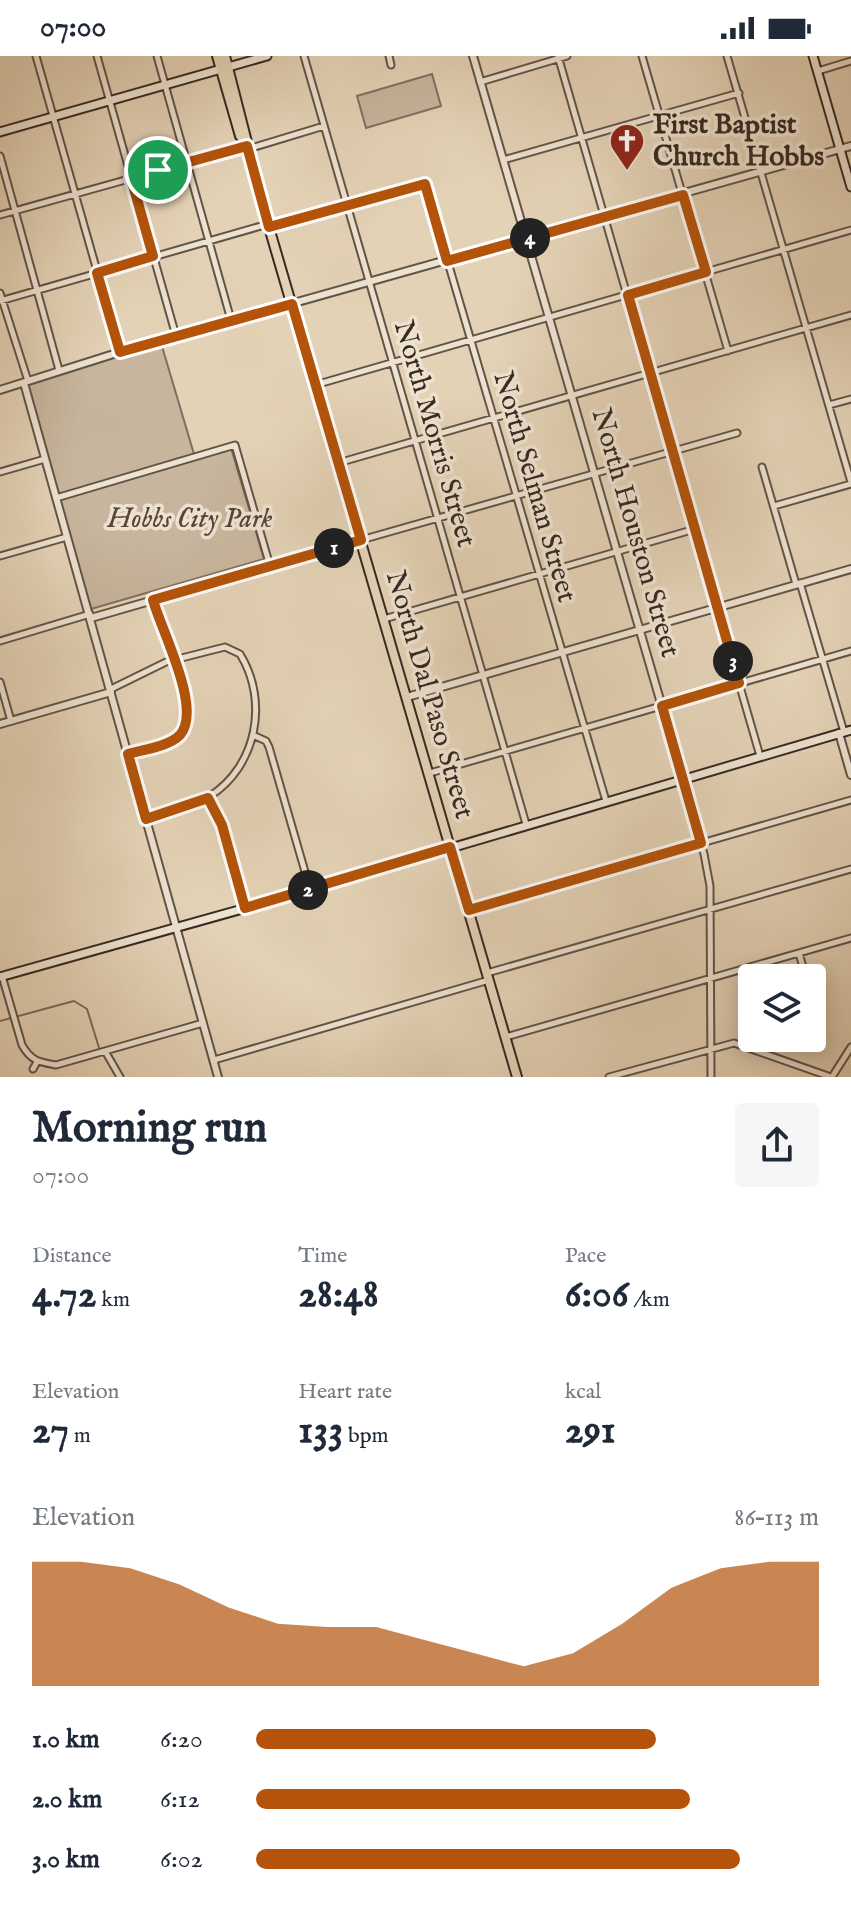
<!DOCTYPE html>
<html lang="en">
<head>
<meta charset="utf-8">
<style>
  :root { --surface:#fff; --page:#f6f6f7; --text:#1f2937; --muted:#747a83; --accent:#b45309 }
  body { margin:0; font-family:"IM FELL English",serif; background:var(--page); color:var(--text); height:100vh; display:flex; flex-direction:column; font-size:30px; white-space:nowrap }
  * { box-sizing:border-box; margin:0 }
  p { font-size:26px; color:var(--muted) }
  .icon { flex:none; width:44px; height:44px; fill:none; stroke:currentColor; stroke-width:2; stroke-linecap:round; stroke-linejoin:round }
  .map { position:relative; height:1021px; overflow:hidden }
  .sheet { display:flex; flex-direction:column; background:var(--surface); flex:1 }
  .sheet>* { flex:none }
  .fabs { position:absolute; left:738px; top:908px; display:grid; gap:16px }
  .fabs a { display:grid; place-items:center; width:88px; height:88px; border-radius:8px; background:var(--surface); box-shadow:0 4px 20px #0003; font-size:40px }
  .pin { position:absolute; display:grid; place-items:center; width:68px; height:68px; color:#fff; margin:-34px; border:4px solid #fff; border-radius:50%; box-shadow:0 2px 8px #0007 }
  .km { position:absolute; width:40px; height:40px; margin:-20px; border-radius:50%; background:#222; color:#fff; font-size:22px; line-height:40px; text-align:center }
  .round { display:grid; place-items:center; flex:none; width:84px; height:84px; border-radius:8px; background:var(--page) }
  .overview { display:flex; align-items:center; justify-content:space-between; height:136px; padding:0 32px }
  h1 { font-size:44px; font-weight:700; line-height:60px }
  .stats { display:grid; grid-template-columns:repeat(3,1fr); gap:12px; height:136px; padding:8px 32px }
  .stats div { display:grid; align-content:center }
  .stats b { font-size:40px; font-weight:700 }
  .stats small { font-size:22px; font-weight:400 }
  .stats p { font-size:22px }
  .chart { height:224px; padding:16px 32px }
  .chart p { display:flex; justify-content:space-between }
  .chart svg { width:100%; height:144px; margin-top:8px; fill:var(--accent); opacity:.7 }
  ul { padding:0 32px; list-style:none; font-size:26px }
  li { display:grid; grid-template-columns:128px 96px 1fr; align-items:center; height:60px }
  li i { height:20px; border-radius:10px; background:var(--accent) }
  .status { display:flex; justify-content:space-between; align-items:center; height:56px; padding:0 40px; background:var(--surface); direction:ltr }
  .status svg { height:22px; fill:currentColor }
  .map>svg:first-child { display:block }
  .green { fill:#c7b59d; stroke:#806f60; stroke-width:2 }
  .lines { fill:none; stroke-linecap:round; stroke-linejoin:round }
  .stream { stroke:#7c6c5d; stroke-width:2 }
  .minor-casing { stroke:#635347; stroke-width:9 }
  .tertiary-casing { stroke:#635347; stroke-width:10 }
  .secondary-casing { stroke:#382922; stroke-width:11 }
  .primary-casing { stroke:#382922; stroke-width:12 }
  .minor { stroke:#ede2d0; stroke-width:5 }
  .tertiary { stroke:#ede2d0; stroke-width:6 }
  .secondary { stroke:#ede2d0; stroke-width:7 }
  .primary { stroke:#e4d2b6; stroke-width:8 }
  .route-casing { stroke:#fff; stroke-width:16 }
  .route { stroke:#b45309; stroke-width:10 }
  .labels { text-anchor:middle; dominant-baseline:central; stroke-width:7; stroke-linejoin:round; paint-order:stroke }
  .poi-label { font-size:28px; font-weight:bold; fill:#382922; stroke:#ede2d0; text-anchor:start }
  .street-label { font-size:28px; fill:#382922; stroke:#ede2d0 }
  .park-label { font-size:28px; font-style:italic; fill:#55453b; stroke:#ede2d0 }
</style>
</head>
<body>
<div class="status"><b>07:00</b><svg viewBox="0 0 49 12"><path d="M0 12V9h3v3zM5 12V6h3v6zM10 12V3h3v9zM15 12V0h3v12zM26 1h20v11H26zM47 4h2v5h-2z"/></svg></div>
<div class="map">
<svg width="851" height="1021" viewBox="0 0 851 1021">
  <rect width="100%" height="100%" fill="#e4d2b6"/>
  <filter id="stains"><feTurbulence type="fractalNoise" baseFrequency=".0025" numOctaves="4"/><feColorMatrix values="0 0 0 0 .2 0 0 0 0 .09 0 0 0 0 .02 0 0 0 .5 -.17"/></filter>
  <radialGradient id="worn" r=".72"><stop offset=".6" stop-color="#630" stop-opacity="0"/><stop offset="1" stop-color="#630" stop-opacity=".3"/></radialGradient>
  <path class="green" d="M432,18L441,50L366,72L357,40Z
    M161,287L194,398L231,392L264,503L91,553L57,446L62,442H58L25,328Z"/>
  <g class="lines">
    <path class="stream" d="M0,965L74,945L87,953L100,995"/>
    <defs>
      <path id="minor" d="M36,0L120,296
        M97,0L176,280
        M157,0L231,264
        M304,0L526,768
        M389,0L391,9
        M558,0L760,700
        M642,0L728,295
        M727,0L851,426
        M818,15L851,5
        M480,26L567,0
        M248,93L324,70
        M0,100L59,314
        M503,104L739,37
        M0,159L247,90
        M269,171L425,128L606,745
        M0,237L28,325
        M0,245L268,168
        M315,329L851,174
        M829,349L851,343
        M338,407L851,259
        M762,411L796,528
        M0,416L45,403
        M56,442L235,389L270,510
        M774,450L851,428
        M361,484L737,377
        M0,500L67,481
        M800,527L844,676
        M384,563L695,473
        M0,585L90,558
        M0,626L11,665
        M111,633L166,606L209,595L225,591L240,598C269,645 257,710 210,740C192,752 167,757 146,763
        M253,679L266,685L269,691L310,833
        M128,698C144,693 168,691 180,679C203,654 161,573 153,544
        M430,717L851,595
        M683,724L704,798L710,830L711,1021
        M208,742L222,769L245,852
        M469,854L851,744
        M799,897L806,922
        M487,917L851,813
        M2,920L22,989C31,1005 39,1006 56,1009L203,967
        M506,981L851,882
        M105,995L120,1021
        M214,1004L489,924
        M33,1013L37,1006
        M609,1021L734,987L831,1021
        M832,1021L851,991"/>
      <path id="tertiary" d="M473,0L683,723
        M24,327L218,1021
        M0,334L120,296L851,90
        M91,562L361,484
        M407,641L851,513
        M0,668L111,636
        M839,677L851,719"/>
      <path id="secondary" d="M813,0L851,131
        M0,76L267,0
        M0,921L278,843L851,674"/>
      <path id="primary" d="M217,0L240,80L246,86
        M225,0L268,168L517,1021"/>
    </defs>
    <use href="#minor" class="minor-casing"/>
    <use href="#tertiary" class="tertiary-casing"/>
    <use href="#secondary" class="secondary-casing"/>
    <use href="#primary" class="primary-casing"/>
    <use href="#minor" class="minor"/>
    <use href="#tertiary" class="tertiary"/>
    <use href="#secondary" class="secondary"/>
    <use href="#primary" class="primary"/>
  </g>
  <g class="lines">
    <defs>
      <path id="route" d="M247,90L269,171L425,128L447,205L683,139L706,216L628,239L739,627L662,650L701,787L469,854L450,791L245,852L222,769L208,742L146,763L128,698C144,693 168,691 180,679C203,653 161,574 153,544L361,484L292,248L120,296L97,217L153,200L131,122Z"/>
    </defs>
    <use href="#route" class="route-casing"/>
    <use href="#route" class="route"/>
  </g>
  <defs>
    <symbol id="church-pin" viewBox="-11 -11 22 30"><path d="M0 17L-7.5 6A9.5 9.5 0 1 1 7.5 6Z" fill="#8f2418" stroke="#ede2d0"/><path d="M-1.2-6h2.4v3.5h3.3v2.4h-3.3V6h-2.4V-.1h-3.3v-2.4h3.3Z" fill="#fff"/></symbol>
  </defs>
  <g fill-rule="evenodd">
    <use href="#church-pin" x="607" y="65" width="40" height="54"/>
  </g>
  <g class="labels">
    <g class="poi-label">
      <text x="653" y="69">First Baptist<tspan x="653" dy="32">Church Hobbs</tspan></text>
    </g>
    <g class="street-label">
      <text transform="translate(434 378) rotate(74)">North Morris Street</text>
      <text transform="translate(534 431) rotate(74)">North Selman Street</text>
      <text transform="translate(635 477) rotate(74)">North Houston Street</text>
      <text transform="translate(429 639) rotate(74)">North Dal Paso Street</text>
    </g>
    <g class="park-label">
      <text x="190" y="463">Hobbs City Park</text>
    </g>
  </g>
  <rect width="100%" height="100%" filter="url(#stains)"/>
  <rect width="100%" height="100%" fill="url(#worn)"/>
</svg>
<div class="fabs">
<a><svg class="icon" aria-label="layers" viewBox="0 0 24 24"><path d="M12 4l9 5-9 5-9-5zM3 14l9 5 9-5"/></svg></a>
</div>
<div class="pin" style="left:158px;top:114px;background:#1e9e55"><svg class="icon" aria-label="arrive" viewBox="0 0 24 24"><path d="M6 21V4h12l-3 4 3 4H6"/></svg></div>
<b class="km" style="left:334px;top:492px">1</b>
<b class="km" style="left:308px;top:834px">2</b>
<b class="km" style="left:733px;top:605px">3</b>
<b class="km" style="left:530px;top:182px">4</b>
</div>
<section class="sheet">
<div class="overview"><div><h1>Morning run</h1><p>07:00</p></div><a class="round"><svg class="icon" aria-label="share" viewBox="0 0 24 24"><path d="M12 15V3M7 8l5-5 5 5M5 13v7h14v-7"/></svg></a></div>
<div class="stats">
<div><p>Distance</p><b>4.72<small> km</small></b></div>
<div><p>Time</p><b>28:48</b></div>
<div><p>Pace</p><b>6:06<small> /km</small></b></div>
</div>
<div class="stats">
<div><p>Elevation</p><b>27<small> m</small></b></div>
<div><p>Heart rate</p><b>133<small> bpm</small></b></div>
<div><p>kcal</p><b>291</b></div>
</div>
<div class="chart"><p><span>Elevation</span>86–113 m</p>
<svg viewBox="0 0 160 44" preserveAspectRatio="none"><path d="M0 44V6L10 6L20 8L30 13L40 20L50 25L60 26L70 26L80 30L90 34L100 38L110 34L120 25L130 14L140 8L150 6L160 6V44z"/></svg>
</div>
<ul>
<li><b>1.0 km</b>6:20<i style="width:71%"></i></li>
<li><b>2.0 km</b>6:12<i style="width:77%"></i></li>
<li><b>3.0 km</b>6:02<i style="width:86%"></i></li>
</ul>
</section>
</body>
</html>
